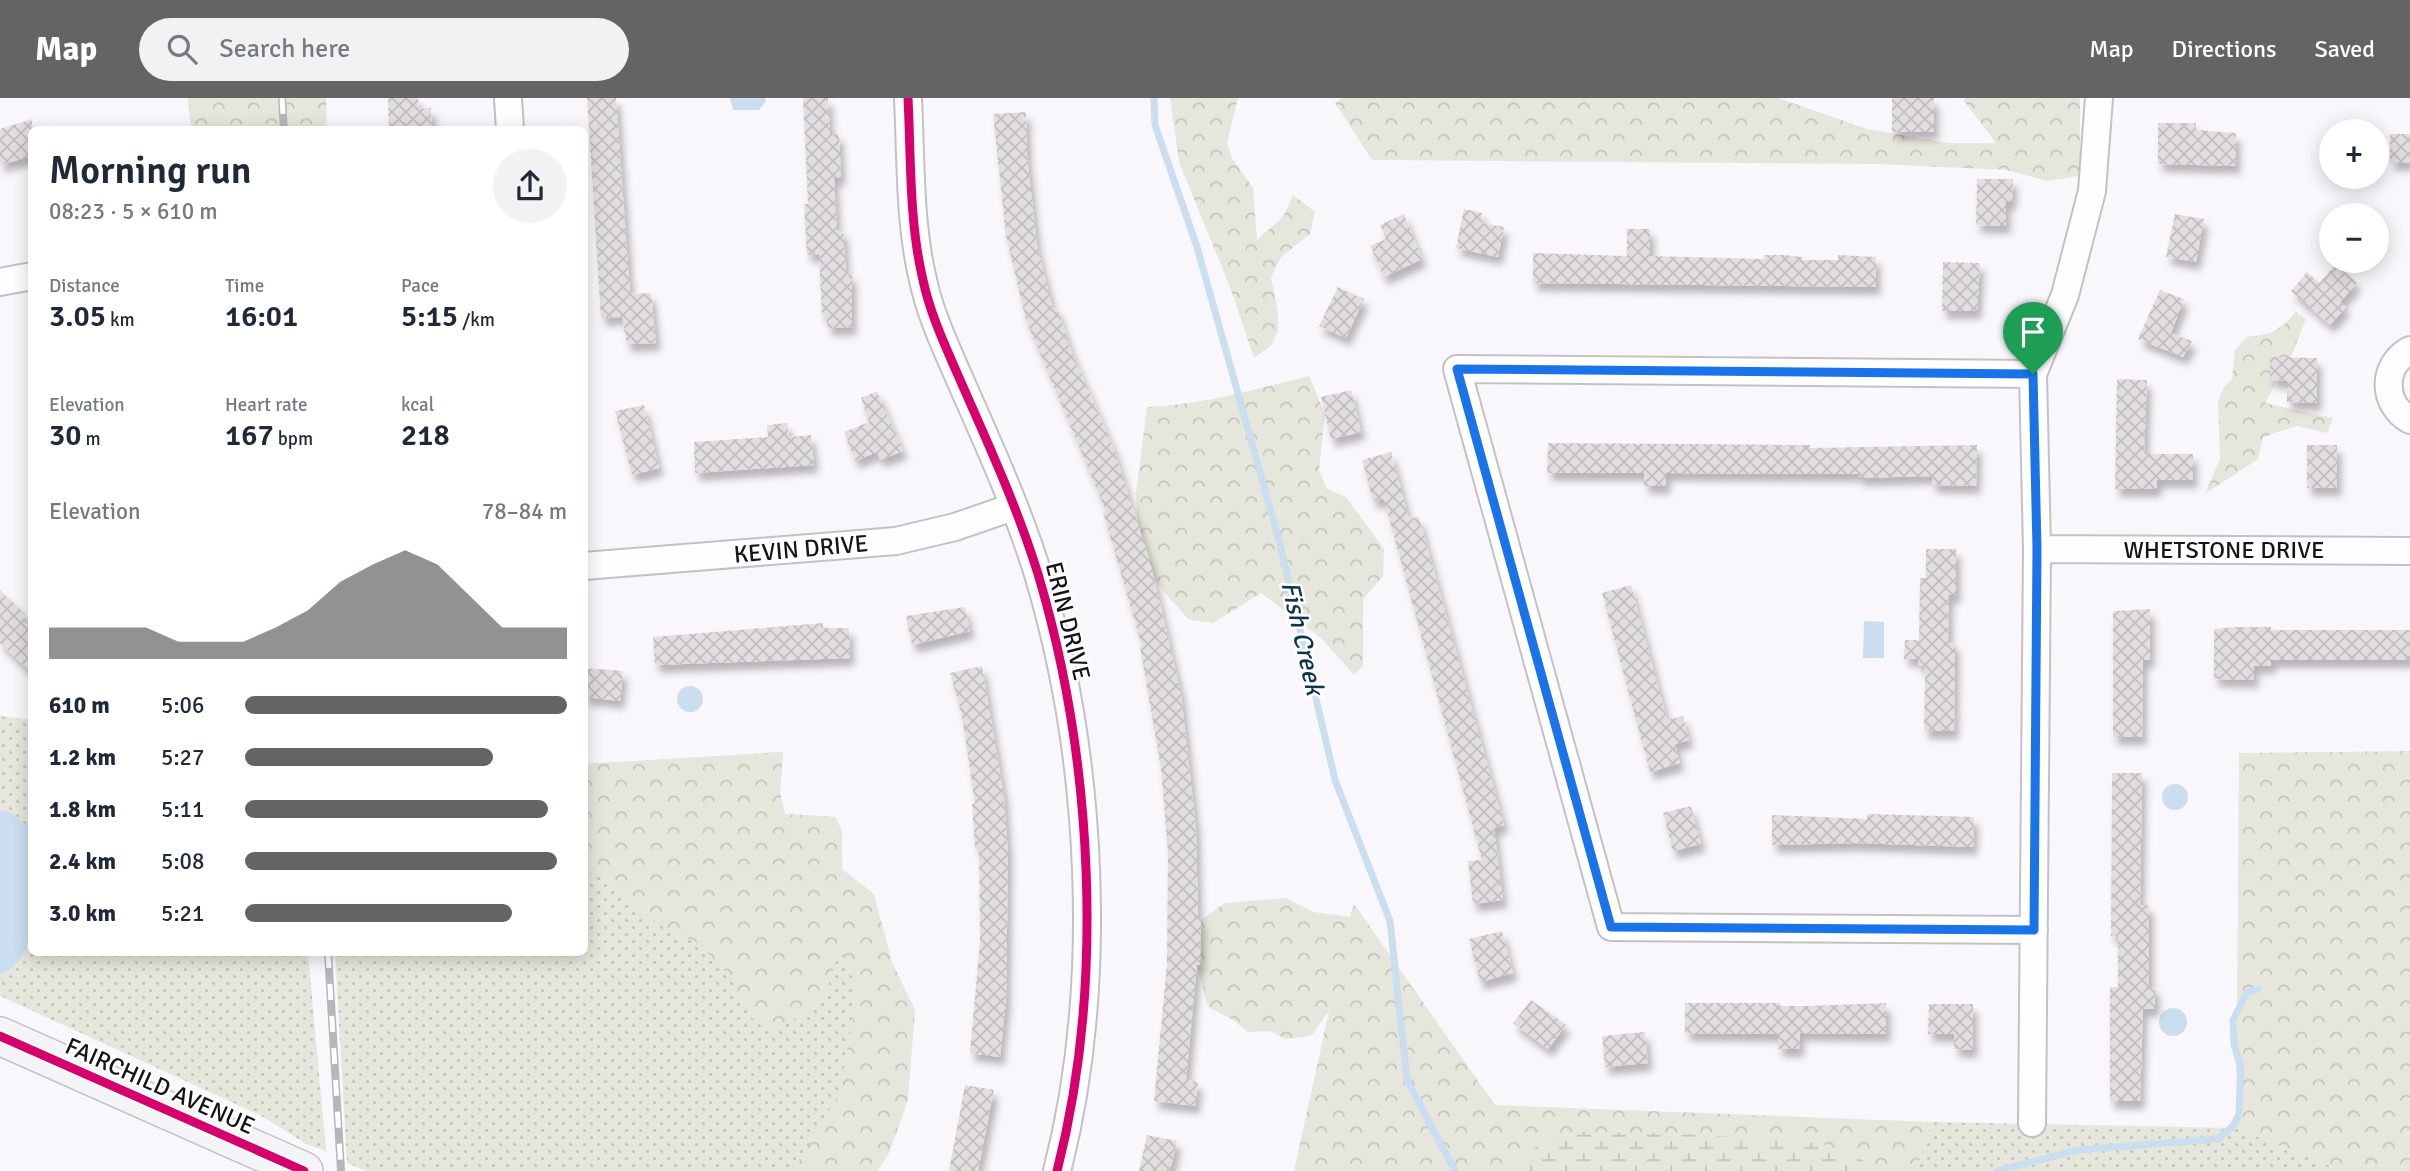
<!DOCTYPE html>
<html lang="en">
<head>
<meta charset="utf-8">
<style>
  :root { --surface:#fff; --page:#f2f2f3; --text:#1f2937; --muted:#747a83; --accent:#666367 }
  body { margin:0; font-family:Signika,sans-serif; background:var(--page); color:var(--text); height:100vh; display:flex; flex-direction:column; font-size:26px; white-space:nowrap }
  * { box-sizing:border-box; margin:0 }
  p { font-size:23px; color:var(--muted) }
  .icon { flex:none; width:38px; height:38px; fill:none; stroke:currentColor; stroke-width:2; stroke-linecap:round; stroke-linejoin:round }
  .map { position:relative; flex:1; overflow:hidden }
  .panel { position:absolute; left:28px; top:28px; width:560px; height:830px; display:flex; flex-direction:column; background:var(--surface); border-radius:10px; box-shadow:0 4px 18px #0003 }
  .panel>* { flex:none }
  .tools { position:absolute; left:2319px; top:21px; display:grid; gap:14px }
  .tools a { display:grid; place-items:center; width:70px; height:70px; border-radius:50%; background:var(--surface); box-shadow:0 4px 18px #0003; font-size:35px }
  .pin { position:absolute; display:grid; place-items:center; width:60px; height:60px; color:#fff; margin:-72px -30px; border-radius:50% 50% 50% 0; rotate:-45deg; box-shadow:0 0 7px #0007 }
  .pin .icon { rotate:45deg }
  .round { display:grid; place-items:center; flex:none; width:74px; height:74px; border-radius:37px; background:var(--page) }
  .overview { display:flex; align-items:center; justify-content:space-between; height:119px; padding:0 21px }
  h1 { font-size:38px; font-weight:600; line-height:52px }
  .figures { display:grid; grid-template-columns:repeat(3,1fr); gap:10px; height:119px; padding:7px 21px }
  .figures div { display:grid; align-content:center }
  .figures b { font-size:30px; font-weight:600 }
  .figures small { font-size:19px; font-weight:400 }
  .figures p { font-size:19px }
  .chart { height:196px; padding:14px 21px }
  .chart p { display:flex; justify-content:space-between }
  .chart svg { width:100%; height:126px; margin-top:7px; fill:var(--accent); opacity:.7 }
  ul { padding:0 21px; list-style:none; font-size:23px }
  li { display:grid; grid-template-columns:112px 84px 1fr; align-items:center; height:52px }
  li i { height:18px; border-radius:9px; background:var(--accent) }
  header { display:flex; align-items:center; gap:42px; box-sizing:border-box; height:98px; padding:0 35px; background:var(--accent); color:#fff }
  header strong { font-size:33px }
  nav { display:flex; gap:38px; margin-inline-start:auto; font-size:24px }
  .search { width:490px; height:63px; background:var(--page); display:flex; align-items:center; gap:18px; box-sizing:border-box; padding:0 24px; border-radius:38px; color:var(--muted); font-size:26px }
  .map>svg:first-child { display:block }
  .grass { fill:url(#grass-dots) }
  .forest { fill:url(#forest-crowns) }
  .wetland { fill:url(#wetland-marsh) }
  .water { fill:#cadeef }
  .lines { fill:none; stroke-linecap:round; stroke-linejoin:round }
  .stream { stroke:#cadeef; stroke-width:7 }
  .building { fill:url(#building-cross-hatch); filter:url(#shadow) }
  .street-casing { stroke:#c4c1c5; stroke-width:30 }
  .secondary-casing { stroke:#c4c1c5; stroke-width:40 }
  .street { stroke:#fefeff; stroke-width:26 }
  .secondary { stroke:#f4f3f5; stroke-width:37 }
  .rail-casing { stroke:#b8b6b8; stroke-width:8 }
  .rail { stroke:#fff; stroke-width:5; stroke-dasharray:16; stroke-linecap:butt }
  .cycleway-casing { stroke:#fff; stroke-width:13 }
  .cycleway { stroke:#d6006c; stroke-width:9 }
  .route-casing { stroke:#fff; stroke-width:14 }
  .route { stroke:#1a73e8; stroke-width:9 }
  .labels { text-anchor:middle; dominant-baseline:central; stroke-width:5; stroke-linejoin:round; paint-order:stroke }
  .street-label { font-size:24px; fill:#161317; stroke:#fff }
  .water-label { font-size:26px; font-style:italic; fill:#0c344a; stroke:#fff }
</style>
</head>
<body>
<header>
<strong>Map</strong>
<div class="search"><svg class="icon" aria-label="search" viewBox="0 0 24 24"><circle cx="10" cy="10" r="6"/><path d="M15 15l6 6"/></svg>Search here</div>
<nav><a>Map</a><a>Directions</a><a>Saved</a></nav>
</header>
<div class="map">
<svg width="2410" height="1073" viewBox="0 0 2410 1073">
  <defs>
    <pattern id="grass-dots" width="8" height="8" patternUnits="userSpaceOnUse" patternTransform="scale(1.75)"><rect width="8" height="8" fill="#e6e6dc"/><path d="M2 2h.1M6 6h.1" fill="none" stroke="#c5c4bc" stroke-width="1.8" stroke-linecap="round"/></pattern>
    <pattern id="forest-crowns" width="20" height="18" patternUnits="userSpaceOnUse" patternTransform="scale(1.75)"><rect width="20" height="18" fill="#e6e6dc"/><path d="M2 6a3 3 0 1 1 6 0M12 15a3 3 0 1 1 6 0" fill="none" stroke="#c5c4bc"/></pattern>
    <pattern id="wetland-marsh" width="20" height="14" patternUnits="userSpaceOnUse" patternTransform="scale(1.75)"><rect width="20" height="14" fill="#e6e6dc"/><path d="M1 5h8M5 5V1M11 12h8M15 12V8" fill="none" stroke="#c5c4bc"/></pattern>
    <pattern id="building-cross-hatch" width="8" height="8" patternUnits="userSpaceOnUse" patternTransform="scale(1.75)"><rect width="8" height="8" fill="#e2dedf"/><path d="M0 0l8 8M0 8l8-8" fill="none" stroke="#c1bebf"/></pattern>
    <filter id="shadow"><feDropShadow dx="4.5" dy="8" stdDeviation="3.5" flood-color="#0004"/></filter>
  </defs>
  <rect width="100%" height="100%" fill="#faf7fc"/>
  <path class="grass" d="M0,618L31,622L32,854H308L326,1053L306,1046L260,1017L0,898Z
    M783,654L780,695L785,716L835,719L842,733L843,828L869,833L854,1073H367L347,1065L335,854H584L585,666Z
    M1932,1024L2236,1030L2342,1073H1916Z"/>
  <path class="forest" d="M188,0H326L327,31H191Z
    M1170,0H1238L1227,45L1232,60L1253,90L1257,142L1283,119L1293,97L1315,114L1310,136L1281,159L1271,179L1278,215V233L1271,248L1254,260L1230,189L1179,64Z
    M1342,0H1778L1867,31L1949,45H1996L1964,3L1965,0H2080V78L2047,83L2007,72L1879,66L1372,62L1335,5Z
    M2296,214L2306,221L2293,254L2265,305L2333,320L2327,335L2296,328L2263,339L2258,361L2205,396L2220,361L2218,303L2224,289L2232,281L2235,252L2247,239L2271,235L2286,225Z
    M1309,278L1325,316L1319,372L1327,391L1346,399L1384,451L1383,478L1363,501V568L1354,577L1323,542L1261,495L1213,525L1189,522L1140,466L1136,395L1147,309C1203,307 1256,291 1309,278Z
    M2410,653V1073H2342L2236,1030L2239,655Z
    M783,654L780,695L785,716L835,719L842,733V771L874,796L892,864L915,912L908,1002L890,1053L878,1073H787L798,1064L840,994L855,909V886L840,850L824,902L771,936L752,920L730,878L697,845L646,819L603,779L585,772V666Z
    M1286,800L1314,814L1350,819L1354,806L1495,1007L1932,1024L1916,1073H1294L1329,913L1311,938L1286,941L1270,933L1248,934L1233,922L1208,909L1198,871L1201,822L1225,805Z"/>
  <path class="wetland" d="M1566,1034L1674,1035L1819,1045L1852,1056L1874,1069L1875,1073H1520C1530,1049 1542,1042 1566,1034Z"/>
  <path class="water" d="M730,0H765L766,3L759,12H733Z
    M1864,523L1884,524V560H1863Z
    M677 601a13 13 0 1 1 26 0a13 13 0 1 1-26 0Z
    M2162 699a13 13 0 1 1 26 0a13 13 0 1 1-26 0Z
    M0,712L10,714L31,731C32,770 46,863 0,876Z
    M2159 924a14 14 0 1 1 28 0a14 14 0 1 1-28 0Z"/>
  <g class="lines">
    <path class="stream" d="M1154,0L1155,27L1197,149L1280,446L1335,682L1390,823L1407,982L1455,1073
      M1997,1073L2077,1052L2218,1041L2233,1028L2239,1016L2241,970L2234,947L2233,922L2247,894L2258,891"/>
  </g>
  <path class="building" d="M388,0H418L419,11L431,10L432,32H389Z
    M587,0H616L630,196L651,195L656,245L627,246L622,219L601,220Z
    M803,0H828L830,36H839L841,79L834,80L837,133L843,132L846,177L852,176V229L827,230V217L822,218L819,156L807,157L804,106H808Z
    M1892,0H1934V34H1892Z
    M1026,14L1027,58L1037,148L1053,211L1057,209L1071,252L1114,351L1150,463L1181,596L1196,731L1198,822H1201L1200,867H1197L1186,982L1198,984L1195,1008L1154,1003L1167,866L1168,754L1161,670L1140,549L1142,548L1103,414L1106,413L1026,222L1006,138L993,16Z
    M32,21V58L0,67V31Z
    M2158,25H2196V32L2236,35V68L2158,66Z
    M2390,36H2410V65H2390Z
    M1977,81H2013L2012,104H2006V128L1976,127Z
    M1464,111L1482,115L1481,125L1504,129L1498,159L1456,150Z
    M1404,116L1422,161L1384,179L1370,148L1386,141L1380,127Z
    M2175,116L2204,121L2196,164L2166,159Z
    M1627,131H1650V158L1764,161V157H1784L1802,159V162H1838V157L1876,159V189L1533,185V155L1627,158Z
    M1943,164L1980,165L1977,213H1942Z
    M2336,166L2357,185L2340,204L2346,209L2330,227L2291,193L2307,174L2319,185Z
    M1338,189L1364,201L1346,240L1319,228Z
    M2160,192L2184,201L2171,235L2192,243L2183,259L2138,241Z
    M2270,259L2317,260V305L2287,304V283L2270,282Z
    M2117,281L2147,282L2144,356H2193V382H2157V391H2115Z
    M1351,292L1361,334L1331,341L1321,299Z
    M877,293L903,353L880,362L877,354L855,363L844,334L869,324L861,300Z
    M644,307L659,370L632,377L615,313Z
    M787,325L789,339L811,337L814,367L695,375L694,344L768,339L767,327Z
    M1548,345L1810,347V350L1977,347L1976,388L1932,387V378L1859,380V376L1666,375V388H1644V375H1547Z
    M2307,347H2337V390H2307Z
    M1391,354L1409,421L1419,419L1504,727L1494,730L1503,802L1473,806L1468,763L1482,762L1384,401L1373,403L1362,362Z
    M1926,451H1956V497H1949L1948,544H1955L1954,633H1924L1925,568H1918V561H1904L1905,542H1919L1920,480H1926Z
    M1631,487L1667,622L1683,618L1689,642L1675,646L1680,665L1650,674L1602,495Z
    M0,492L26,517L22,522L32,531V575L0,545Z
    M965,509L970,533L912,547L906,518Z
    M2150,511V562H2143L2142,639H2113V513Z
    M823,525V530H849L850,560L655,567L653,539Z
    M2236,529H2271V532H2410V562H2271V568H2254V582L2214,581V531Z
    M982,568L1004,699L1008,756L1006,903L1000,959L970,955L980,843L979,750H975L972,706H975L962,618L950,575Z
    M584,570L623,573L620,603L584,599Z
    M2112,675H2142L2140,807H2149V889H2155V911H2143L2140,1003H2110V889H2118V838H2111Z
    M1691,708L1701,746L1673,753L1663,715Z
    M1867,716L1974,719L1973,749L1855,745L1772,747V717L1867,721Z
    M1502,833L1513,875L1480,884L1469,841Z
    M1531,902L1566,927L1548,951L1513,925Z
    M1685,905H1780V908H1806L1886,905V936L1800,935L1799,951H1778V936L1685,935Z
    M1929,906H1973V952L1954,951V936H1928Z
    M1645,934L1648,965L1605,969L1602,938Z
    M965,987L994,992L978,1073H949Z
    M1147,1037L1177,1043L1170,1073H1139Z"/>
  <g class="lines">
    <defs>
      <path id="street" d="M508,0L510,32
        M908,0C911,59 909,124 923,182C930,215 944,245 957,275C986,341 1017,408 1038,476C1093,660 1105,887 1057,1073
        M0,184L32,178
        M2410,252C2381,268 2382,306 2410,322
        M2033,276L1457,271L1611,829L2034,832
        M2037,451L2410,453
        M584,468L896,443L955,429L1013,409
        M2032,1025L2037,451L2033,276L2065,197L2092,93L2099,0"/>
      <path id="secondary" d="M0,938L304,1073"/>
    </defs>
    <use href="#street" class="street-casing"/>
    <use href="#secondary" class="secondary-casing"/>
    <use href="#street" class="street"/>
    <use href="#secondary" class="secondary"/>
    <defs>
      <path id="rail" d="M282,0L284,32
        M328,854L341,1073"/>
    </defs>
    <use href="#rail" class="rail-casing"/>
    <use href="#rail" class="rail"/>
    <defs>
      <path id="cycleway" d="M908,0C911,59 909,124 923,182C930,215 944,245 957,275C986,341 1017,408 1038,476C1093,660 1105,887 1057,1073
        M2033,276L1457,271L1611,829L2034,832
        M0,938L304,1073"/>
    </defs>
    <use href="#cycleway" class="cycleway-casing"/>
    <use href="#cycleway" class="cycleway"/>
  </g>
  <g class="lines">
    <defs>
      <path id="route" d="M1457,271L2033,276L2037,451L2034,832L1611,829Z"/>
    </defs>
    <use href="#route" class="route-casing"/>
    <use href="#route" class="route"/>
  </g>
  <g class="labels">
    <g class="street-label">
      <text transform="translate(801 451) rotate(-5)">KEVIN DRIVE</text>
      <text x="2224" y="452">WHETSTONE DRIVE</text>
      <text transform="translate(1068 523) rotate(76)">ERIN DRIVE</text>
      <text transform="translate(160 988) rotate(24)">FAIRCHILD AVENUE</text>
    </g>
    <g class="water-label">
      <text transform="translate(1302 540) rotate(77)">Fish Creek</text>
    </g>
  </g>
</svg>
<div class="tools">
<a>+</a>
<a>−</a>
</div>
<div class="pin" style="left:2033px;top:276px;background:#1e9e55"><svg class="icon" aria-label="arrive" viewBox="0 0 24 24"><path d="M6 21V4h12l-3 4 3 4H6"/></svg></div>
<section class="panel">
<div class="overview"><div><h1>Morning run</h1><p>08:23 · 5 × 610 m</p></div><a class="round"><svg class="icon" aria-label="share" viewBox="0 0 24 24"><path d="M12 15V3M7 8l5-5 5 5M5 13v7h14v-7"/></svg></a></div>
<div class="figures">
<div><p>Distance</p><b>3.05<small> km</small></b></div>
<div><p>Time</p><b>16:01</b></div>
<div><p>Pace</p><b>5:15<small> /km</small></b></div>
</div>
<div class="figures">
<div><p>Elevation</p><b>30<small> m</small></b></div>
<div><p>Heart rate</p><b>167<small> bpm</small></b></div>
<div><p>kcal</p><b>218</b></div>
</div>
<div class="chart"><p><span>Elevation</span>78–84 m</p>
<svg viewBox="0 0 160 44" preserveAspectRatio="none"><path d="M0 44V33L10 33L20 33L30 33L40 38L50 38L60 38L70 33L80 27L90 17L100 11L110 6L120 11L130 22L140 33L150 33L160 33V44z"/></svg>
</div>
<ul>
<li><b>610 m</b>5:06<i style="width:100%"></i></li>
<li><b>1.2 km</b>5:27<i style="width:77%"></i></li>
<li><b>1.8 km</b>5:11<i style="width:94%"></i></li>
<li><b>2.4 km</b>5:08<i style="width:97%"></i></li>
<li><b>3.0 km</b>5:21<i style="width:83%"></i></li>
</ul>
</section>
</div>
</body>
</html>
